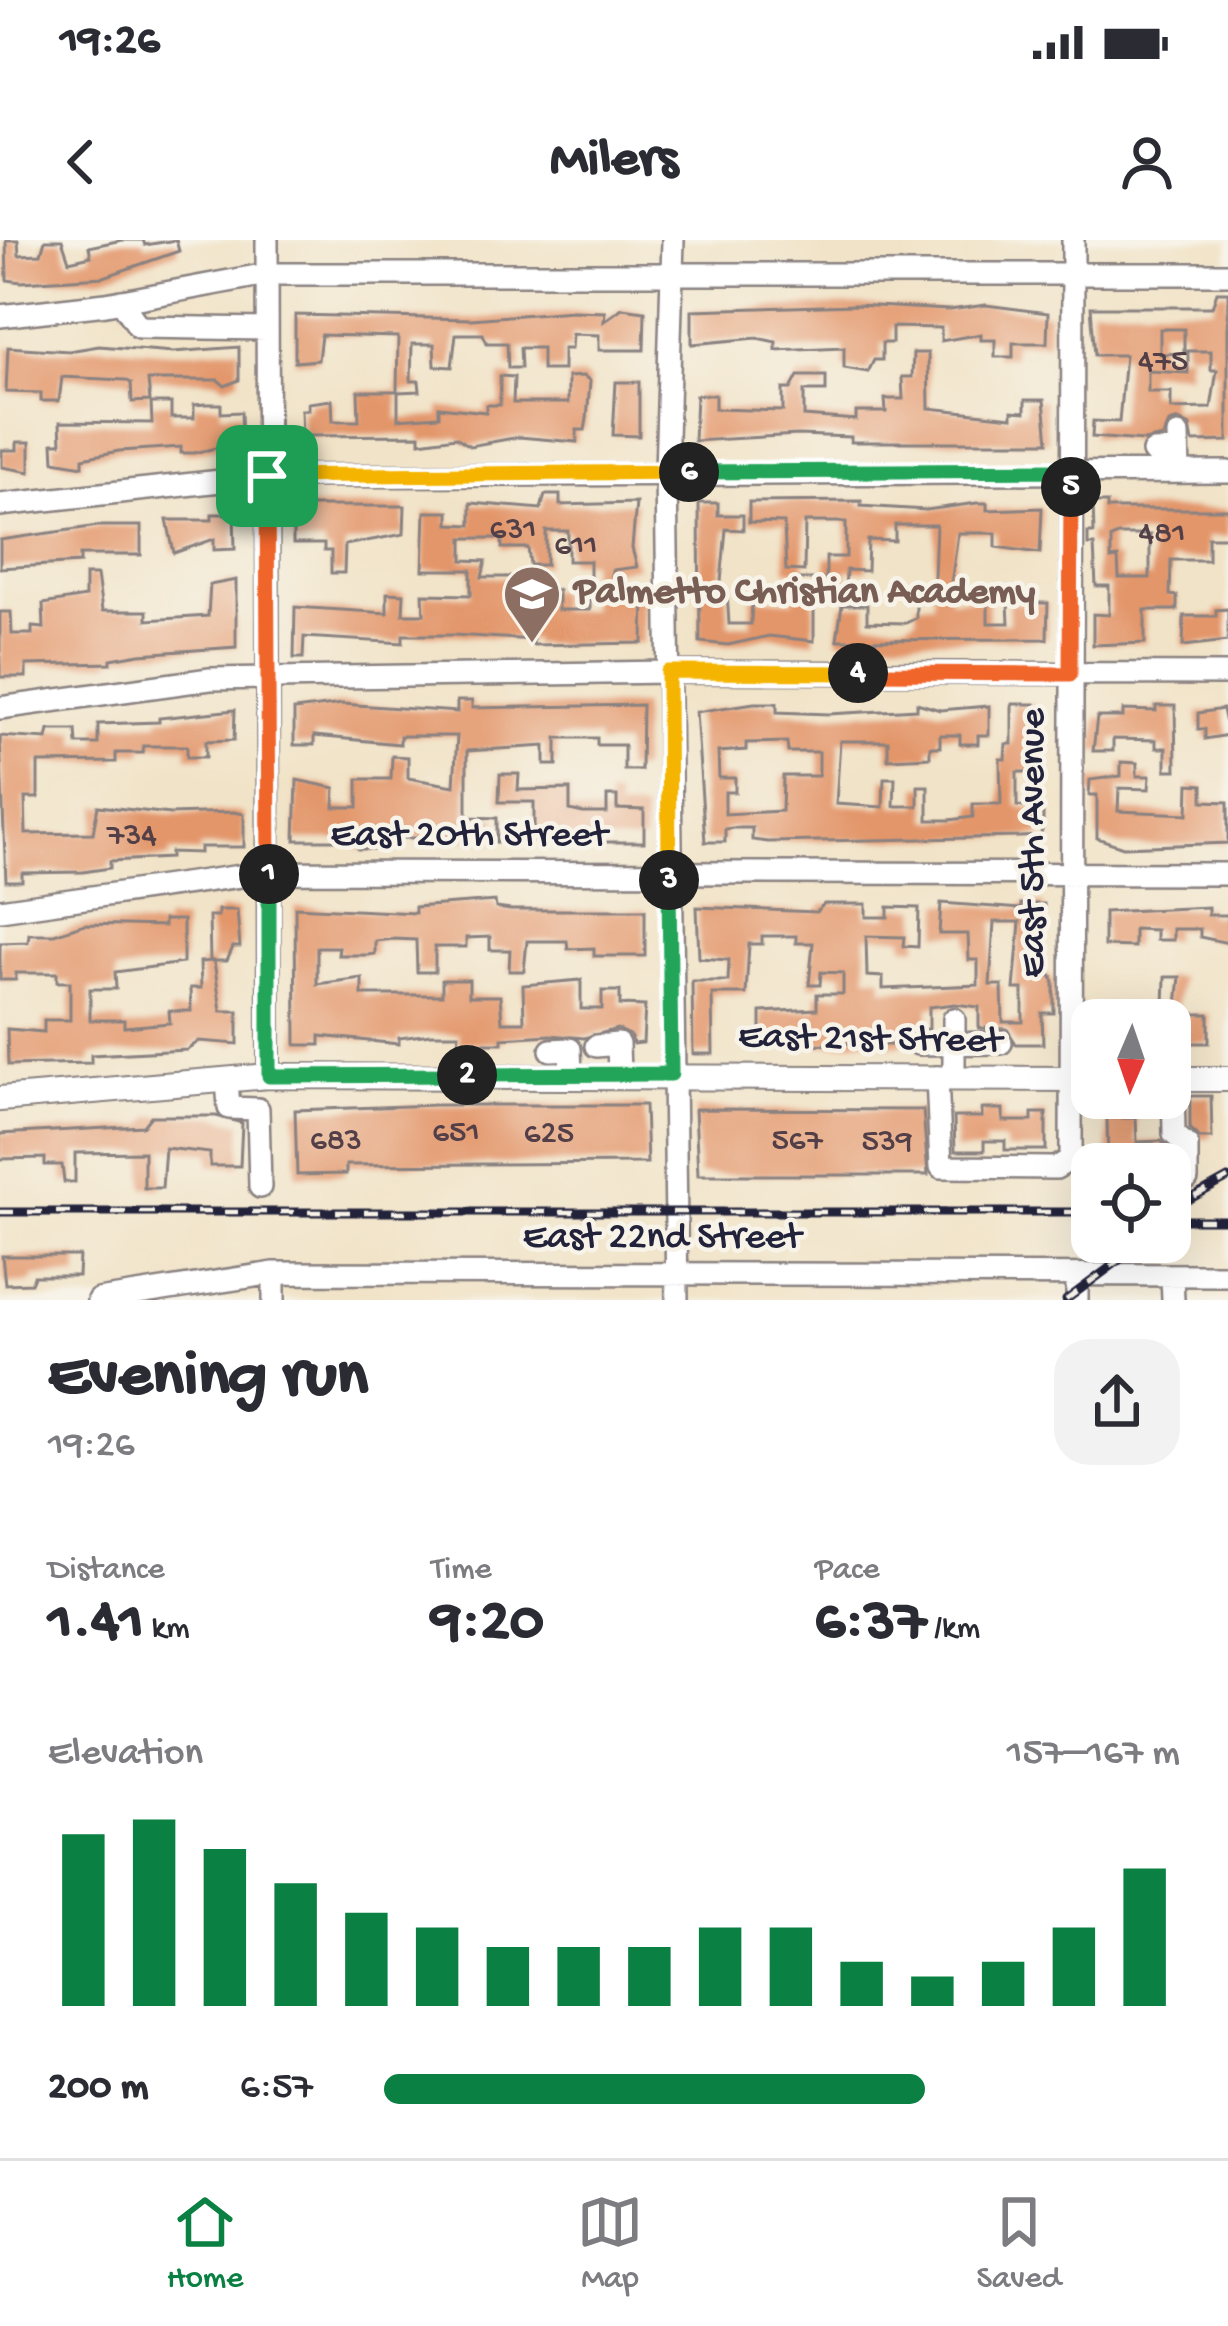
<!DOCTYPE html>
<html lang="en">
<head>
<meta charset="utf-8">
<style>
  :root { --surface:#fff; --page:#f2f2f3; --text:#2b2b33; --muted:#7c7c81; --line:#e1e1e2; --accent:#0b8043 }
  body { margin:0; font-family:"Gochi Hand",sans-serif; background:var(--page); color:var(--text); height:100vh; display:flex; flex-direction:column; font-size:45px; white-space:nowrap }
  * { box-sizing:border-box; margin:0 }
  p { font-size:39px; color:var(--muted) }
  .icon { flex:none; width:66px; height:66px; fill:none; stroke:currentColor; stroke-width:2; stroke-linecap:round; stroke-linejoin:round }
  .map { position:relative; height:1060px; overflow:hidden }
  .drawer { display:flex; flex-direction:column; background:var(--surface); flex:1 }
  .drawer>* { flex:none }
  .needle { width:78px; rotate:182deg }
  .tools { position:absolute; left:1071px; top:759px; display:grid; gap:24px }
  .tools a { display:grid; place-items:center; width:120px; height:120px; border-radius:24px; background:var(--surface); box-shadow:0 12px 48px #0002; font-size:60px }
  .pin { position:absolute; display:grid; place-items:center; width:102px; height:102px; color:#fff; margin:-51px; border-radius:24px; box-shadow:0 6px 18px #0006 }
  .km { position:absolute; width:60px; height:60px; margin:-30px; border-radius:50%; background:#222; color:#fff; font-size:33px; line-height:60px; text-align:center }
  .round { display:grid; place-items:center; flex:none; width:126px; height:126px; border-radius:36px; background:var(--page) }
  .overview { display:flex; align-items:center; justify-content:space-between; height:204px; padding:0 48px }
  h1 { font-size:66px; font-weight:700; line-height:90px }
  .metrics { display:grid; grid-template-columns:repeat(3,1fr); gap:18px; height:204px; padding:12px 48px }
  .metrics div { display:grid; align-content:center }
  .metrics b { font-size:60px; font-weight:700 }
  .metrics small { font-size:33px; font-weight:400 }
  .metrics p { font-size:33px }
  .chart { height:336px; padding:24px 48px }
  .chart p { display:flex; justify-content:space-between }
  .chart svg { width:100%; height:216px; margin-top:12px; stroke:var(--accent); stroke-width:6 }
  ul { padding:0 48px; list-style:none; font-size:39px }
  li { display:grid; grid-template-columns:192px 144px 1fr; align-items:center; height:90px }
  li i { height:30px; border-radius:15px; background:var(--accent) }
  .status { display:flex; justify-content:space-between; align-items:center; height:84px; padding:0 60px; background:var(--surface); direction:ltr }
  .status svg { height:33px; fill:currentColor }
  header { display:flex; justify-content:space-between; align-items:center; height:156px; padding:0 48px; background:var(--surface); font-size:54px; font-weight:700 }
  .tabs { display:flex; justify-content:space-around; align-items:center; height:168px; border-top:3px solid var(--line); background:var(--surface); font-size:33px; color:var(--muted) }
  .tabs a { display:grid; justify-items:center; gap:6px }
  .tabs .current { color:var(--accent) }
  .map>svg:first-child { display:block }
  .building { fill:#e3966b; fill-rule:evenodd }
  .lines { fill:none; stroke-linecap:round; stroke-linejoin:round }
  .minor-casing { stroke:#8a8281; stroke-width:26 }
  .major-casing { stroke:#8a8281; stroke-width:28 }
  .minor { stroke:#fff; stroke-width:21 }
  .major { stroke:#fff; stroke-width:24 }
  .rail-casing { stroke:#22223b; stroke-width:9 }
  .rail { stroke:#f7f3e8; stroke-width:4.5; stroke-dasharray:14; stroke-linecap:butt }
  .split-1-casing { stroke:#fff; stroke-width:24 }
  .split-2-casing { stroke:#fff; stroke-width:24 }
  .split-3-casing { stroke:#fff; stroke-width:24 }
  .split-4-casing { stroke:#fff; stroke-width:24 }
  .split-5-casing { stroke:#fff; stroke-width:24 }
  .split-6-casing { stroke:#fff; stroke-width:24 }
  .split-7-casing { stroke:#fff; stroke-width:24 }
  .split-1 { stroke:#f0652b; stroke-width:15 }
  .split-2 { stroke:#22a559; stroke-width:15 }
  .split-3 { stroke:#22a559; stroke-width:15 }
  .split-4 { stroke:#f5b400; stroke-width:15 }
  .split-5 { stroke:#f0652b; stroke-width:15 }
  .split-6 { stroke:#22a559; stroke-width:15 }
  .split-7 { stroke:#f5b400; stroke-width:15 }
  .labels { text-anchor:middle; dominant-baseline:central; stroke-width:9; stroke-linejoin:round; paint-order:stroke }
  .number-label { font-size:33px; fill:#523f47 }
  .education-label { font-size:39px; font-weight:bold; fill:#785e54; stroke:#f7f3e8; text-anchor:start }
  .street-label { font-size:39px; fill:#22223b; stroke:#f7f3e8 }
</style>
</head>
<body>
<div class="status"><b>19:26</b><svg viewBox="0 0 49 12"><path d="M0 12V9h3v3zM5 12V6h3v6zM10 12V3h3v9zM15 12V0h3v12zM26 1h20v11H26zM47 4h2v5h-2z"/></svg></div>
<header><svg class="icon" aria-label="back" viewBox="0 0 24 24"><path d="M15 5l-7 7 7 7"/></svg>Milers<svg class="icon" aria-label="person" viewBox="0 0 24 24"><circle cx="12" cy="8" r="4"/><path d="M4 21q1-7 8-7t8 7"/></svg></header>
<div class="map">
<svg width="1228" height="1060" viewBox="0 0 1228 1060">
  <rect width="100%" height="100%" fill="#f7f3e8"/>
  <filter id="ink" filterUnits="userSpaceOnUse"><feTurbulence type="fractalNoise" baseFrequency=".00833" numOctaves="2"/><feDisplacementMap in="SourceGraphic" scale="24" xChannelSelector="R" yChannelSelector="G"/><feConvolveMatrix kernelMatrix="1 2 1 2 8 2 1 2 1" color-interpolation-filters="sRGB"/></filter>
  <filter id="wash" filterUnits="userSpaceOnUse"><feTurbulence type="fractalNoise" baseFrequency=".004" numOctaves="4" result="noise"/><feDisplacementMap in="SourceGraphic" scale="48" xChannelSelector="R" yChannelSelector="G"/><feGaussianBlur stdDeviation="2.7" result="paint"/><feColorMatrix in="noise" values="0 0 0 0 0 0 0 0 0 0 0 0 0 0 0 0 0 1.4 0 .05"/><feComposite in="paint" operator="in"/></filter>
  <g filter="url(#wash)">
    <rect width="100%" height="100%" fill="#f1e3c7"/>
    <g id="blocks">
      <path class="building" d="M6,0H18L19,15L41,14L45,0H62L69,21L91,16L89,7L122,0H143L145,5L176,0L179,11L104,37L21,42L7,40Z
        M1217,52H1228V201L1193,202L1190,186L1179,180L1169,183L1163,197L1144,201L1092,197L1093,181L1119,182L1125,115H1095L1091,67H1212ZM1160,89H1184V111H1211V130H1217L1211,168L1171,169V152H1148V131L1188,133V113L1160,114Z
        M856,65L949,70L986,65L1048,73L1047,103H1013V117H995V100H981V94L941,101V88L892,87V103H882V120H874L868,132L844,128V107L776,110V102L757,98L692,104V70Z
        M622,68L645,71L644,110H599V95L572,94L571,109H563V130H542V108H520L521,128H508L507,103H487L483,94H456L452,127L435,126L434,104H412L411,141H419L420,151L398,152V179L439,176V167L486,172V165H500V136L514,137L513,163H568V137L584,136L590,141L587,179L585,190H577V202L519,197L470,206L456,197L420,202V195L302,196L301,170H308V163L332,160L333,181H359L358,151H397L398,97L321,95L318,120L295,122V75L471,79L572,71L605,72L604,81Z
        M99,106L173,112L239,107V140L225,146L218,140H148L150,161L132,162L131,143L125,140L62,137L59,161H41V153L6,152L8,107L69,111Z
        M913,113H928L929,168L1012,177V171L1025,172V160H1044L1048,202H851V197L798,195L694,201L696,155H715V169L783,171V149H791L798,136H826V151H804V176L856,180V172H886L885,159H903L902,137H912Z
        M616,142H639V196L613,195Z
        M151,163H171V178H194V165L206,164H221V173L241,172L242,202L194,213H181V207L119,211L83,218V226L54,221L53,203H61L60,182L152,183Z
        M17,202H30V232L2,227V210H17Z
        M545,255H560V265L636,263L632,308L637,327L612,330V354H644L643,403L533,405V400L454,395H403V403L304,397L303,418H294L295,367L387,373V353L404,354L403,374H424L423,354L471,355V330H423L425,272H449V284L471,285V263L541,269ZM546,291H568V321H590V370H558V350L527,351V337H482L486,321L463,320V298H502V308H528L530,325H546Z
        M861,261V266L926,270L977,263H987V270L1042,268L1040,313L996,307V293H958L949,359L988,358V383H1009L1008,363H1048L1047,399L837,400L842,365H867V382L906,383L916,378V363H933L936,285H895V301L868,300L867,331L846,330L845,354L814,352V401L769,396L728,405L700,402L699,263H718V275H743V290L726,289L720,352H727L729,384H751L752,357L794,361V339H826V317H846V282H805L804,331L786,330L784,283L749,282V262Z
        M1093,263H1107V269H1228V297H1208V320H1171L1170,355L1177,356V370H1145V403L1093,405V374L1109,375V346H1096L1094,305H1088V293H1094ZM1118,295H1150V338H1119L1118,318L1111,319V298Z
        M293,266H405L404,294L345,305L344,333H331V311H324V304H293Z
        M212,274H234L235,309L214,310V299L174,313L167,280H212Z
        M98,286H141V315H80V323L0,328V300Z
        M85,335H97L102,371H147V380L208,376L210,345L236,340V407L140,414L111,419V423L26,425V437H0V372H11L12,394H32V387L44,388L43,364L85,357Z
        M1228,369V401L1183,406L1184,376H1216V370Z
        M457,461H472V468L642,465L641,530H624V505H597V498H557V525H545V506L467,511V577L497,578V602L435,597V604L419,605V598H390L374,601V609H358V600H295L297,540L335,548L334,567H358V539H391L392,516L408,517V538L454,546L457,496H400V504L314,496V505H294V470L342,464L457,472Z
        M754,463H777V472L829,474L917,469V463L940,470L989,466V495H978V504H960V495H940V507H930V517L888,519V501H840L836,564L883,567L884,538H895L894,566H918V546H928V580H950L973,577V564H1001L1000,519H1005L1006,504H1012V464H1035L1042,532H1017V566L1043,570V588L1040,596L1020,597L768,602L752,600V588H732L725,589V602H705L696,472ZM787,502L788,512H819V536H783L782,571L725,574V552H735V538H719L718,512L746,510V503Z
        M1156,466H1175L1176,530H1166V508H1156V500L1113,499V511H1093L1097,477H1123V470L1156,471Z
        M1223,469L1228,495L1205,499V489H1198V473Z
        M235,470L234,500L206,501V517H187V506H143V513H116V522L38,523V558H25L26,594L93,593L98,566L170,574L234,572L244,574V607H200V613L170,612V618L110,621V628L83,632L22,633V641H6L0,496L47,499L49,490H76L77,504H98V484L159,482V478Z
        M1121,522L1137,523V536H1150L1149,549L1119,548L1118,571L1188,574L1189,544L1203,545V561L1228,562V603L1123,607L1097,598V555H1089L1090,540L1121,536Z
        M500,534H519L518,550L570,549V570L583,573H607V556H617V569L644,570V602H534V562H499Z
        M495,661L496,668L511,670H645V716H594V708L568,709L567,701H527L524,731H509L510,710H490V697L466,698V707H435V732H417L416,700L393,699L375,701V714L368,715H338L339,707H317V744L362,738V755H442V740H469V756H500L502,782H524L523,745L581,740V769H602V751H620V765L645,766L643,803L633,804L630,795L617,789L584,798L550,795L502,798V803H458L459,794H431L399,798V804L320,796V805H296L295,667L415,673V667Z
        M941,663L1021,669V664H1044V736H1052L1054,743V773H1042L1043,804H1016L1007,789L979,788V767L955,764L929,767V789L911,791L901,805H881V798L837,805L761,802V772L817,769V754H843V733L821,732L820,745H809L813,703H796V696H762V704H749L746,754H712L713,814H693L692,741H728L729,720L699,718L697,667L816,672L824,664H866V677H888V667L919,668L918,707L903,706L904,697L866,696L867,736L883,737V749L978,745V720H969L968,694H939ZM994,682H1020L1014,749H1023V782H1003L1002,745H990Z
        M1208,667V675H1228V703L1200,697V689H1173V700H1156V690L1134,689V707L1104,706V672Z
        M218,670H237L240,707H233L227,721H210L209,676H218Z
        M164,680H183V723L115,732L116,749H90V780H124V787L170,783L169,771H191L190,748H201L200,722L214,721L221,771H238V804L199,801L187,810L91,815V823L8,825L7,789L44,792V780H70V742H57V733H16V740H0V703L28,702L29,694H54L85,684L164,686Z
        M1165,737H1180L1176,774H1209V803H1185V792H1170V780H1104L1106,765L1164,766Z
        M1190,856H1211L1212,898H1200L1190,888Z
        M435,865H645L647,923L346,925V934L297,935L295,870Z
        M695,869L923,870L928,935H698Z
        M982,869H1003V881H1032V873H1046V910H1005V901H984V911H955L954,877H982Z
        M151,876H216L242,883L240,926H210V913L165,908L162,948H144V912L75,913V942H64L62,925H45V918L0,919V894L143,886Z
        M1107,878H1136L1137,902L1161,901L1172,912V922L1108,924Z
        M2,1016H79L78,1036H34L31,1043L5,1044Z"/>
    </g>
  </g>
  <g filter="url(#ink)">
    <use href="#blocks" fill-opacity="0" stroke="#8a8281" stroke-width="3"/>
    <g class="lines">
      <defs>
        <path id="minor" d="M267,0L269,836
          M673,0L666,232L677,1060
          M121,61L139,87L267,89
          M0,76L106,64L267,34H1228
          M1178,195L1179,231
          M1153,212L1178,211
          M0,265L267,236L1228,232
          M0,468L210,439L668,432L1228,434
          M0,670L269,632L1228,634
          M954,779V838
          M918,804L1001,803
          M596,806L618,804L619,834
          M551,810L570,809L571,834
          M937,837L941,927L1056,928L1071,919L1073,0
          M227,839L229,868L258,869L260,947
          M1173,839L1174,894L1187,905V939
          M274,1033V1060
          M1077,1035V1060
          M1172,1035L1173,1060
          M98,1060L274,1033L1228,1035"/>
        <path id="major" d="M1170,839H1228
          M0,859L269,836L1092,839"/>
      </defs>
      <use href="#minor" class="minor-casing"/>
      <use href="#major" class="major-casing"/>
      <use href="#minor" class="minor"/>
      <use href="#major" class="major"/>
      <defs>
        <path id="rail" d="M1170,970L1228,938
          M0,972H1092
          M1170,980H1228
          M1066,1060L1144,1002"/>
      </defs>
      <use href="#rail" class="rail-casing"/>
      <use href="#rail" class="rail"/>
    </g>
  </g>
  <g class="lines" filter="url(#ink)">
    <defs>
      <path id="split-1" d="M267,236L269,634"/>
      <path id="split-2" d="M269,634V836L467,835"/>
      <path id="split-3" d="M467,835L671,834L669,640"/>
      <path id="split-4" d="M669,640L668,432L858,433"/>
      <path id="split-5" d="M858,433L1070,434L1071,247"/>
      <path id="split-6" d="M689,232L1071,230V247"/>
      <path id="split-7" d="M267,236L689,232"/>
    </defs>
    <use href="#split-1" class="split-1-casing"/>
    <use href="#split-2" class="split-2-casing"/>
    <use href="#split-3" class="split-3-casing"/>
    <use href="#split-4" class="split-4-casing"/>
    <use href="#split-5" class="split-5-casing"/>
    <use href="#split-6" class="split-6-casing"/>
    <use href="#split-7" class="split-7-casing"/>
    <use href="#split-1" class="split-1"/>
    <use href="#split-2" class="split-2"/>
    <use href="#split-3" class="split-3"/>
    <use href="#split-4" class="split-4"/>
    <use href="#split-5" class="split-5"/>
    <use href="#split-6" class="split-6"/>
    <use href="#split-7" class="split-7"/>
  </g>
  <defs>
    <symbol id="school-pin" viewBox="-11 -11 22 30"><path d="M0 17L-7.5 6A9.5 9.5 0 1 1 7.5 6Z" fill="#8d6e63" stroke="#f7f3e8"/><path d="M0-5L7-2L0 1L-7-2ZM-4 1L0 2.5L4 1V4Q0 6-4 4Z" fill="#fff"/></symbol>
  </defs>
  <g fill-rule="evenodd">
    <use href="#school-pin" x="499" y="321" width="66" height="90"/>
  </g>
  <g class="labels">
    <g class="number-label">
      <text x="1163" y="123">475</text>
      <text x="513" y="291">631</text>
      <text x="1162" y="295">481</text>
      <text x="576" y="307">611</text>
      <text x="132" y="597">734</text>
      <text x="456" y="894">651</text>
      <text x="549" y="895">625</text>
      <text x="336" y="902">683</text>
      <text x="797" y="902">567</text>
      <text x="887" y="903">539</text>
    </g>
    <g class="education-label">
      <text x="574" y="354">Palmetto Christian Academy</text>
    </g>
    <g class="street-label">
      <text x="469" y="597">East 20th Street</text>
      <text transform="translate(1035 603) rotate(-90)">East 5th Avenue</text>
      <text transform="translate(870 801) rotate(1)">East 21st Street</text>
      <text x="662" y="999">East 22nd Street</text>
    </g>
  </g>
</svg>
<div class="tools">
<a><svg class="needle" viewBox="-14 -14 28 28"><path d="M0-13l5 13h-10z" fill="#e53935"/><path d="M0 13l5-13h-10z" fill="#7c7c81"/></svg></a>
<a><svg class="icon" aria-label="locate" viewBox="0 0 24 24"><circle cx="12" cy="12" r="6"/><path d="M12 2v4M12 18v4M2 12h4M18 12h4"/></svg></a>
</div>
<div class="pin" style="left:267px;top:236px;background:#1e9e55"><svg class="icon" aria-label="arrive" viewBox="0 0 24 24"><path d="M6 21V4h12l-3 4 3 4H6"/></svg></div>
<b class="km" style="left:269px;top:634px">1</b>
<b class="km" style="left:467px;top:835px">2</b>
<b class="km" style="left:669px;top:640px">3</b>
<b class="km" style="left:858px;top:433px">4</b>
<b class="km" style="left:1071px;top:247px">5</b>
<b class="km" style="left:689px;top:232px">6</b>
</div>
<section class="drawer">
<div class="overview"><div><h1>Evening run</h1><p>19:26</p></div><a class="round"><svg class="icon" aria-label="share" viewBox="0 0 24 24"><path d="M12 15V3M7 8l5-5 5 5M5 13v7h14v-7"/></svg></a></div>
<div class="metrics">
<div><p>Distance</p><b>1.41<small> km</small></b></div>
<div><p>Time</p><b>9:20</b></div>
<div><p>Pace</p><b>6:37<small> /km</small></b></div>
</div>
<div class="chart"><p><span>Elevation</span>157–167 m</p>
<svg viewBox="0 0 160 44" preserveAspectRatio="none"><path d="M5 44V9M15 44V6M25 44V12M35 44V19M45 44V25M55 44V28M65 44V32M75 44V32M85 44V32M95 44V28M105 44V28M115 44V35M125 44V38M135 44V35M145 44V28M155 44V16"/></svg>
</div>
<ul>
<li><b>200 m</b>6:57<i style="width:68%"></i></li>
</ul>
</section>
<nav class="tabs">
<a class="current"><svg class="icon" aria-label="home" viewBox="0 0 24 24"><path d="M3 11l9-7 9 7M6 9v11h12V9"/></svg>Home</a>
<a><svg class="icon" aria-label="map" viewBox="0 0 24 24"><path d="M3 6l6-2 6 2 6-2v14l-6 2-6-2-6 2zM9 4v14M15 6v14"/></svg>Map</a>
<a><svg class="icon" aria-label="saved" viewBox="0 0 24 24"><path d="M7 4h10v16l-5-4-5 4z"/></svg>Saved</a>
</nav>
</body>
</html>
